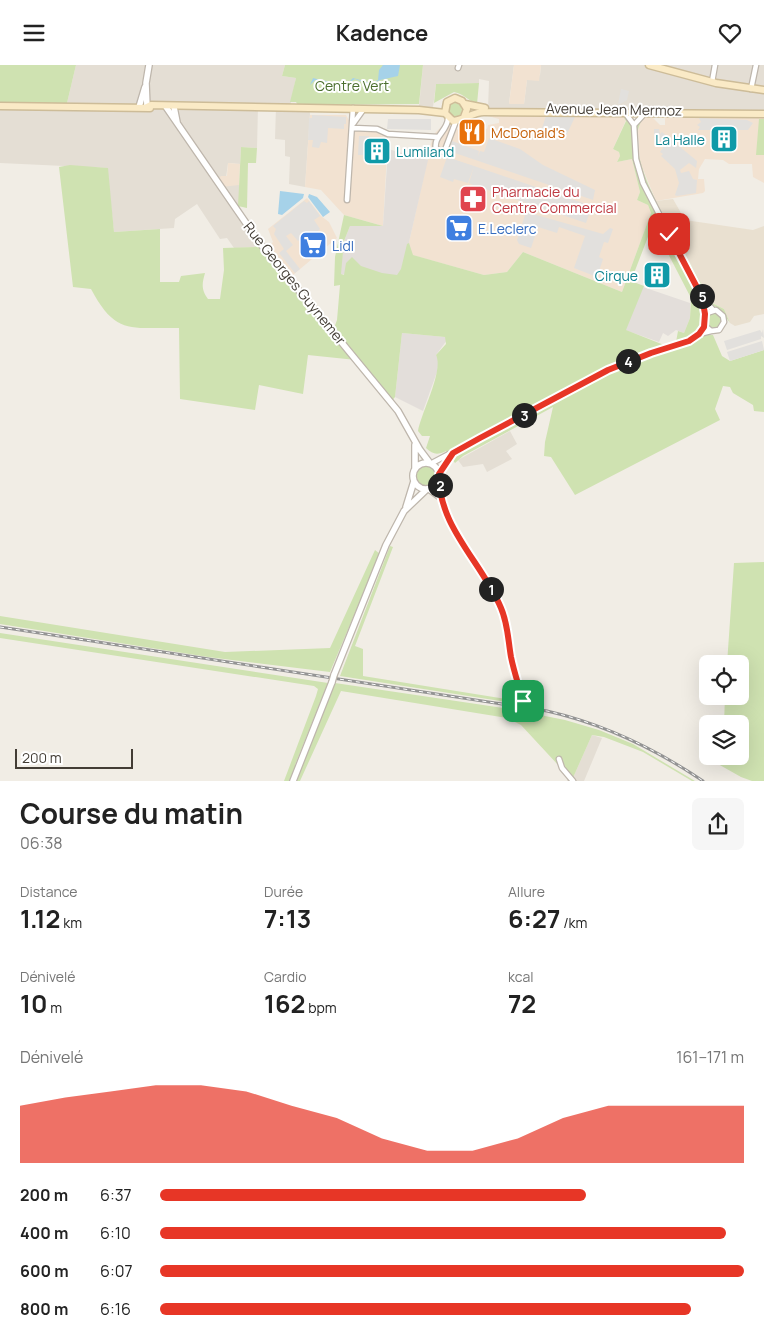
<!DOCTYPE html>
<html lang="fr">
<head>
<meta charset="utf-8">
<style>
  :root { --surface:#fff; --page:#f6f6f6; --text:#222; --muted:#767676; --accent:#e73626 }
  body { margin:0; font-family:Manrope,sans-serif; background:var(--page); color:var(--text); height:100vh; display:flex; flex-direction:column; font-size:19px; white-space:nowrap }
  * { box-sizing:border-box; margin:0 }
  p { font-size:16px; color:var(--muted) }
  .icon { flex:none; width:28px; height:28px; fill:none; stroke:currentColor; stroke-width:2; stroke-linecap:round; stroke-linejoin:round }
  .map { position:relative; height:716px; overflow:hidden }
  .drawer { display:flex; flex-direction:column; background:var(--surface); flex:1 }
  .drawer>* { flex:none }
  .buttons { position:absolute; left:699px; top:590px; display:grid; gap:10px }
  .buttons a { display:grid; place-items:center; width:50px; height:50px; border-radius:8px; background:var(--surface); box-shadow:0 5px 20px #0002; font-size:25px }
  .scale { position:absolute; left:15px; bottom:12px; width:118px; box-sizing:border-box; padding-left:5px; border:2px solid #433d35; border-top:0; font-size:14px; line-height:18px; white-space:nowrap; color:#433d35; -webkit-text-stroke:4px #fff; paint-order:stroke }
  .pin { position:absolute; display:grid; place-items:center; width:42px; height:42px; color:#fff; margin:-21px; border-radius:10px; box-shadow:0 2px 8px #0006 }
  .km { position:absolute; width:25px; height:25px; margin:-12px; border-radius:50%; background:#222; color:#fff; font-size:14px; line-height:25px; text-align:center }
  .round { display:grid; place-items:center; flex:none; width:52px; height:52px; border-radius:8px; background:var(--page) }
  .headline { display:flex; align-items:center; justify-content:space-between; height:85px; padding:0 20px }
  h1 { font-size:28px; font-weight:700; line-height:38px }
  .stats { display:grid; grid-template-columns:repeat(3,1fr); gap:8px; height:85px; padding:5px 20px }
  .stats div { display:grid; align-content:center }
  .stats b { font-size:25px; font-weight:700 }
  .stats small { font-size:14px; font-weight:400 }
  .stats p { font-size:14px }
  .chart { height:140px; padding:10px 20px }
  .chart p { display:flex; justify-content:space-between }
  .chart svg { width:100%; height:90px; margin-top:5px; fill:var(--accent); opacity:.7 }
  ul { padding:0 20px; list-style:none; font-size:16px }
  li { display:grid; grid-template-columns:80px 60px 1fr; align-items:center; height:38px }
  li i { height:12px; border-radius:6px; background:var(--accent) }
  header { display:flex; justify-content:space-between; align-items:center; height:65px; padding:0 20px; background:var(--surface); font-size:22px; font-weight:700 }
  .map>svg:first-child { display:block }
  .residential { fill:#e4ded4 }
  .commercial { fill:#f2e2d1 }
  .industrial { fill:#e3deda }
  .education { fill:#e9e0d0 }
  .green { fill:#cfe2b1 }
  .parking { fill:#e2e0dd }
  .water { fill:#a6d2e9 }
  .lines { fill:none; stroke-linecap:round; stroke-linejoin:round }
  .stream { stroke:#a6d2e9; stroke-width:1 }
  .minor-casing { stroke:#beb6ac; stroke-width:7 }
  .tertiary-casing { stroke:#beb6ac; stroke-width:8 }
  .secondary-casing { stroke:#cdbc98; stroke-width:9 }
  .minor { stroke:#fff; stroke-width:4.5 }
  .tertiary { stroke:#fff; stroke-width:5.5 }
  .secondary { stroke:#faeac6; stroke-width:6 }
  .rail-casing { stroke:#949494; stroke-width:3 }
  .rail { stroke:#fff; stroke-width:1; stroke-dasharray:4; stroke-linecap:butt }
  .tertiary-bridge-casing { stroke:#beb6ac; stroke-width:8; stroke-linecap:butt }
  .tertiary-bridge { stroke:#fff; stroke-width:5.5 }
  .route-casing { stroke:#fff; stroke-width:10 }
  .route { stroke:#e73626; stroke-width:6 }
  .labels { text-anchor:middle; dominant-baseline:central; stroke-width:4; stroke-linejoin:round; paint-order:stroke }
  .park-label { font-size:14px; fill:#4b6f2e; stroke:#fff }
  .street-label { font-size:14px; fill:#433d35; stroke:#fff }
  .food-label { font-size:14px; fill:#c56008; stroke:#fff; text-anchor:start }
  .culture-label { font-size:14px; fill:#0d838f; stroke:#fff; text-anchor:end }
  .health-label { font-size:14px; fill:#be3a42; stroke:#fff; text-anchor:start }
  .shop-label { font-size:14px; fill:#366cbe; stroke:#fff; text-anchor:start }
</style>
</head>
<body>
<header><svg class="icon" aria-label="menu" viewBox="0 0 24 24"><path d="M4 6h16M4 12h16M4 18h16"/></svg>Kadence<svg class="icon" aria-label="heart" viewBox="0 0 24 24"><path d="M12 20l-8-8c-3-5 5-10 8-4 3-6 11-1 8 4z"/></svg></header>
<div class="map">
<svg width="764" height="716" viewBox="0 0 764 716">
  <rect width="100%" height="100%" fill="#f1ede5"/>
  <path class="residential" d="M76,0H285L282,11L296,13L290,42L309,43L310,49L305,122L289,119L290,92L285,91V75L275,74L276,42H258L257,83L241,82L240,99L228,98L225,120H239L240,142L237,146L259,177L256,182L234,183L227,173L220,174L197,139L175,154L174,163L114,167L107,103L0,98V38H67Z
    M423,0H514L509,38L512,39H524L527,15L540,10L541,0H764V48L488,44L489,16L479,14V18L436,19L433,42H419Z
    M510,366L517,379L506,386L512,394L487,407L483,399L463,402L458,395Z
    M592,670L602,673L584,716H567L568,711L572,715Z"/>
  <path class="commercial" d="M514,0H541L539,16L527,15L524,39H509Z
    M488,44L621,46L626,55L613,84L619,87L620,91L617,97L632,94L640,127L637,135L648,140L651,148L622,227L523,187L507,207L484,210L412,190L409,177L433,70L444,59L459,65L469,57L487,64L488,60L499,58V54L488,51Z
    M665,47L764,48V118L753,112L752,99H729L723,95L705,94L699,104L698,114H704L705,126L703,128L656,136L640,97L638,67L639,59L645,52H652L660,60H665Z
    M310,50H346L353,63L377,64L388,69L383,161L344,150L321,125L305,122Z
    M228,98L240,99L239,120L221,122L216,115L221,111H227Z
    M307,133L321,151L329,157L337,173L293,210L269,181L273,177L268,164Z"/>
  <path class="industrial" d="M388,84L428,95L409,177L412,190L394,218L340,209L344,176L350,161H383Z
    M643,222L690,238V253L684,268L676,265L668,271L663,268L659,277L625,265Z
    M402,268L445,272L447,275L436,290L439,295L437,307L423,346L395,332Z"/>
  <path class="education" d="M673,134L685,155L753,165L764,161V249L754,251L750,257L735,261L730,258L724,244L712,238L656,136Z"/>
  <path class="green" d="M0,0H76L67,38H0Z
    M285,0H423L419,39L298,40L296,37H290L296,13L282,11Z
    M479,18L477,39C469,36 464,29 454,27L434,38L436,19Z
    M448 45a7 7 0 1 1 14 0a7 7 0 1 1-14 0Z
    M621,48H625L634,60L641,51L645,52C622,74 655,135 667,157L660,162L658,168L651,164L631,216L644,221L626,265L664,280L676,277L678,266L684,268L690,253L691,233L661,175L669,171L706,246L699,269L713,270L722,291L730,296L764,285V347L754,346L753,340L733,328L730,322L723,321L715,344L720,355L575,430L551,392L544,391L545,377L553,342L463,391L455,398L446,386C438,390 433,390 426,383L430,371H422L418,366C421,348 444,306 436,290L446,279L445,272L402,268L395,332L391,337L356,295L308,290L303,329L259,320L255,345L180,334L179,263C131,262 116,271 91,224L73,222L59,102L70,100L108,103L114,167L160,164V217H179L181,211L205,208C202,219 201,224 208,234H220L224,205L223,183L255,182L259,177L333,266L337,255L340,220L334,221L335,192L344,150L383,161H350L344,176L341,209L344,210L346,198L352,192L361,201L382,208L397,210L401,204L407,179L409,178L413,190L484,210L507,207L523,187L622,227L651,148L648,140L637,135L640,127L632,94L617,97L620,91L619,87L613,84L626,56Z
    M759,54H764V90H756Z
    M241,82L257,83L256,98H248L247,143L238,141Z
    M670,162L712,238L724,244L730,258L720,244L708,238L669,164Z
    M706 255a8 8 0 1 1 16 0a8 8 0 1 1-16 0Z
    M416 411a10 10 0 1 1 20 0a10 10 0 1 1-20 0Z
    M390,481L393,482L355,581L363,584V611L506,634L513,638L340,611Z
    M375,485L380,489L330,607L208,592L0,559V551L225,587L330,583Z
    M764,497V716H752L741,712L718,699L722,691H740V659H724L725,631H740V599H727L734,498Z
    M0,568L328,618L295,700L302,702L335,618L516,645L525,649H535L565,655L599,665L633,679L695,716H692L643,687L604,672L592,670L572,715L521,660L507,653L341,626L300,716H284L316,631L318,624L314,621L0,573Z"/>
  <path class="parking" d="M621,24L629,26L627,35L620,39H618Z
    M312,50L346,52V59H344V64L328,63L327,78L321,77L319,83L312,82L313,75H308L309,53H312Z
    M546,51L575,52L565,73L542,63Z
    M699,53L747,55L753,58L748,65H698L700,62L697,60L701,57Z
    M388,54H431V65L387,64Z
    M654,64H659L660,69L662,67L697,96L696,103L689,98L680,105L681,108L689,106L693,114L697,115L696,128L677,131L675,130L679,118L675,104L661,91L663,89L660,87L664,81L654,77Z
    M359,71H369L368,90H358Z
    M489,73L520,84L543,100L595,125L593,135L449,86L452,76L479,86L478,91L480,86L484,87Z
    M447,92L474,101L468,118L454,114L453,117L440,112Z
    M474,101L592,141L586,158L473,120L469,118Z
    M304,136L307,138L309,136L320,151L314,155L320,164L310,173L307,169L298,176L291,168L286,171L293,180L286,186L300,204L295,208L279,188L284,184L274,169L276,164L273,161Z
    M526,147L603,169L610,163L613,164L608,178L604,177L599,192L603,194L597,212L574,203L585,171L559,162L557,168L538,162L531,183L519,179L517,175Z
    M763,264L764,273L761,271V274L727,285L724,276L760,265L762,268Z
    M762,276L764,285L730,296L727,287Z"/>
  <path class="water" d="M383,0H400L398,11L380,15L370,20L355,14L342,22L315,15L310,20L313,13C323,16 332,16 341,21L347,19L353,13L371,18L378,15L379,5Z
    M280,126L304,129L303,133L282,150L278,149Z
    M309,129L317,132L330,147L323,152L308,132Z"/>
  <g class="lines">
    <path class="stream" d="M634,94L642,121L662,160
      M667,171L682,199
      M693,220L702,241"/>
    <defs>
      <path id="minor" d="M458,3L459,0
        M712,17L715,0
        M751,24L756,0
        M626,49L634,60L636,94L643,118L702,232L713,245
        M448,53C448,66 433,71 436,84L444,87L445,85L456,56
        M353,59L363,45
        M634,60L645,48
        M353,63L377,64L388,69L438,72
        M347,135L353,43
        M699,269C705,262 702,255 707,248L716,245L723,251L724,257L719,265L711,266L704,260
        M432,398L608,305L640,291L689,276L699,269L711,266
        M439,409L451,391
        M439,413C445,468 478,494 500,540C508,556 507,574 511,592C514,607 519,621 523,636
        M428,424L443,435
        M559,694L562,703L573,716"/>
      <path id="tertiary" d="M139,42L145,22
        M147,42L146,18L149,0
        M166,42L259,177L398,346L420,385L429,397
        M174,42L177,57
        M413 411a13 13 0 1 1 26 0a13 13 0 1 1-26 0Z
        M415,403V380
        M406,442L414,416
        M334,610L386,480L404,446L427,424
        M293,716L332,617"/>
      <path id="secondary" d="M649,0L716,18L764,25
        M465,39L485,43
        M0,41L150,43
        M147,42L151,40L419,45L445,48
        M464,52L467,44L462,36L455,33L447,37L445,48L453,56C464,55 473,47 484,47L764,49"/>
    </defs>
    <use href="#minor" class="minor-casing"/>
    <use href="#tertiary" class="tertiary-casing"/>
    <use href="#secondary" class="secondary-casing"/>
    <use href="#minor" class="minor"/>
    <use href="#tertiary" class="tertiary"/>
    <use href="#secondary" class="secondary"/>
    <defs>
      <path id="rail" d="M0,562L547,646C604,659 654,683 703,716"/>
    </defs>
    <use href="#rail" class="rail-casing"/>
    <use href="#rail" class="rail"/>
    <defs>
      <path id="tertiary-bridge" d="M332,617L334,610"/>
    </defs>
    <use href="#tertiary-bridge" class="tertiary-bridge-casing"/>
    <use href="#tertiary-bridge" class="tertiary-bridge"/>
  </g>
  <g class="lines">
    <defs>
      <path id="route" d="M523,636C519,621 514,607 511,592C508,575 508,559 501,543C482,497 438,462 439,409L453,388L480,373L608,305L651,288L689,276L699,269L704,262L705,249L702,232L669,169"/>
    </defs>
    <use href="#route" class="route-casing"/>
    <use href="#route" class="route"/>
  </g>
  <defs>
    <symbol id="restaurant-square" viewBox="-11 -11 22 22"><rect x="-9" y="-9" width="18" height="18" rx="4" fill="#e8710a" stroke="#fff"/><path d="M-5-6h1v4h1v-4h1v4h1v-4h1v5L-1.5 .5V6h-2V.5L-5-1ZM5-6V6H3V1.5H1.5Q1.5-4 5-6Z" fill="#fff"/></symbol>
    <symbol id="building-square" viewBox="-11 -11 22 22"><rect x="-9" y="-9" width="18" height="18" rx="4" fill="#0f9aa8" stroke="#fff"/><path d="M-4-6H4V6H1V3H-1V6H-4ZM-2.5-4.3h1.7v1.8h-1.7ZM.8-4.3h1.7v1.8H.8ZM-2.5-1h1.7V.8h-1.7ZM.8-1h1.7V.8H.8Z" fill="#fff"/></symbol>
    <symbol id="pharmacy-square" viewBox="-11 -11 22 22"><rect x="-9" y="-9" width="18" height="18" rx="4" fill="#e0444e" stroke="#fff"/><path d="M-2-6h4v4h4v4h-4v4h-4v-4h-4v-4h4Z" fill="#fff"/></symbol>
    <symbol id="supermarket-square" viewBox="-11 -11 22 22"><rect x="-9" y="-9" width="18" height="18" rx="4" fill="#3f7fe0" stroke="#fff"/><path d="M-6-5.5h2.5l.6 2H6L4.5 2H-2.5L-4.4-4H-6ZM-1.5 3.2a1.3 1.3 0 1 0 .1 0ZM3 3.2a1.3 1.3 0 1 0 .1 0Z" fill="#fff"/></symbol>
  </defs>
  <g fill-rule="evenodd">
    <use href="#restaurant-square" x="456" y="51" width="32" height="32"/>
    <use href="#building-square" x="708" y="58" width="32" height="32"/>
    <use href="#building-square" x="361" y="70" width="32" height="32"/>
    <use href="#pharmacy-square" x="457" y="118" width="32" height="32"/>
    <use href="#supermarket-square" x="443" y="147" width="32" height="32"/>
    <use href="#supermarket-square" x="297" y="164" width="32" height="32"/>
    <use href="#building-square" x="641" y="194" width="32" height="32"/>
  </g>
  <g class="labels">
    <g class="park-label">
      <text x="352" y="20">Centre Vert</text>
    </g>
    <g class="street-label">
      <text transform="translate(614 44) rotate(1)">Avenue Jean Mermoz</text>
      <text transform="translate(295 218) rotate(51)">Rue Georges Guynemer</text>
    </g>
    <g class="food-label">
      <text x="491" y="67">McDonald's</text>
    </g>
    <g class="culture-label">
      <text x="705" y="74">La Halle</text>
      <text x="396" y="86" text-anchor="start">Lumiland</text>
      <text x="638" y="210">Cirque</text>
    </g>
    <g class="health-label">
      <text x="492" y="126">Pharmacie du<tspan x="492" dy="16">Centre Commercial</tspan></text>
    </g>
    <g class="shop-label">
      <text x="478" y="163">E.Leclerc</text>
      <text x="332" y="180">Lidl</text>
    </g>
  </g>
</svg>
<div class="buttons">
<a><svg class="icon" aria-label="locate" viewBox="0 0 24 24"><circle cx="12" cy="12" r="6"/><path d="M12 2v4M12 18v4M2 12h4M18 12h4"/></svg></a>
<a><svg class="icon" aria-label="layers" viewBox="0 0 24 24"><path d="M12 4l9 5-9 5-9-5zM3 14l9 5 9-5"/></svg></a>
</div>
<div class="scale">200 m</div>
<div class="pin" style="left:523px;top:636px;background:#1e9e55"><svg class="icon" aria-label="arrive" viewBox="0 0 24 24"><path d="M6 21V4h12l-3 4 3 4H6"/></svg></div>
<div class="pin" style="left:669px;top:169px;background:#d93025"><svg class="icon" aria-label="check" viewBox="0 0 24 24"><path d="M5 12l5 5 9-10"/></svg></div>
<b class="km" style="left:491px;top:524px">1</b>
<b class="km" style="left:440px;top:420px">2</b>
<b class="km" style="left:524px;top:350px">3</b>
<b class="km" style="left:628px;top:296px">4</b>
<b class="km" style="left:702px;top:231px">5</b>
</div>
<section class="drawer">
<div class="headline"><div><h1>Course du matin</h1><p>06:38</p></div><a class="round"><svg class="icon" aria-label="share" viewBox="0 0 24 24"><path d="M12 15V3M7 8l5-5 5 5M5 13v7h14v-7"/></svg></a></div>
<div class="stats">
<div><p>Distance</p><b>1.12<small> km</small></b></div>
<div><p>Durée</p><b>7:13</b></div>
<div><p>Allure</p><b>6:27<small> /km</small></b></div>
</div>
<div class="stats">
<div><p>Dénivelé</p><b>10<small> m</small></b></div>
<div><p>Cardio</p><b>162<small> bpm</small></b></div>
<div><p>kcal</p><b>72</b></div>
</div>
<div class="chart"><p><span>Dénivelé</span>161–171 m</p>
<svg viewBox="0 0 160 44" preserveAspectRatio="none"><path d="M0 44V16L10 12L20 9L30 6L40 6L50 9L60 16L70 22L80 32L90 38L100 38L110 32L120 22L130 16L140 16L150 16L160 16V44z"/></svg>
</div>
<ul>
<li><b>200 m</b>6:37<i style="width:73%"></i></li>
<li><b>400 m</b>6:10<i style="width:97%"></i></li>
<li><b>600 m</b>6:07<i style="width:100%"></i></li>
<li><b>800 m</b>6:16<i style="width:91%"></i></li>
</ul>
</section>
</body>
</html>
